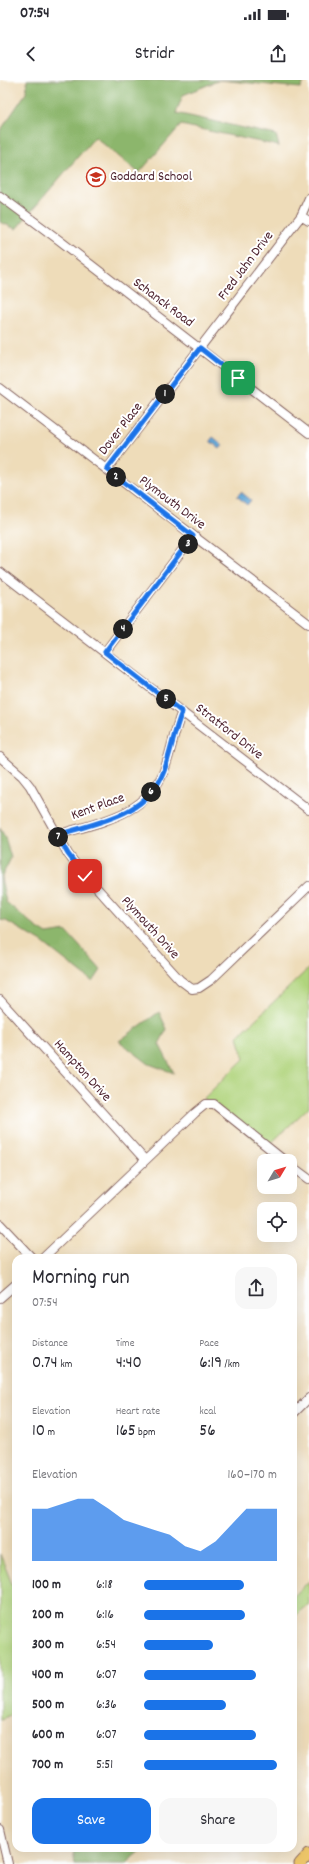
<!DOCTYPE html>
<html lang="en">
<head>
<meta charset="utf-8">
<style>
  :root { --surface:#fff; --page:#f7f7f7; --text:#2b2b33; --muted:#7c7c81; --accent:#1a73e8 }
  body { margin:0; font-family:Dekko,sans-serif; background:var(--page); color:var(--text); height:100vh; display:flex; flex-direction:column; font-size:15px; white-space:nowrap }
  * { box-sizing:border-box; margin:0 }
  p { font-size:13px; color:var(--muted) }
  .icon { flex:none; width:22px; height:22px; fill:none; stroke:currentColor; stroke-width:2; stroke-linecap:round; stroke-linejoin:round }
  .map { position:relative; flex:1; overflow:hidden }
  .panel { position:absolute; left:12px; top:1174px; width:285px; height:598px; display:flex; flex-direction:column; background:var(--surface); border-radius:12px; box-shadow:0 4px 16px #0002 }
  .panel>* { flex:none }
  .needle { width:26px; rotate:52deg }
  .controls { position:absolute; left:257px; top:1074px; display:grid; gap:8px }
  .controls a { display:grid; place-items:center; width:40px; height:40px; border-radius:8px; background:var(--surface); box-shadow:0 4px 16px #0002; font-size:20px }
  .pin { position:absolute; display:grid; place-items:center; width:34px; height:34px; color:#fff; margin:-17px; border-radius:8px; box-shadow:0 2px 6px #0006 }
  .km { position:absolute; width:20px; height:20px; margin:-10px; border-radius:50%; background:#222; color:#fff; font-size:11px; line-height:20px; text-align:center }
  .round { display:grid; place-items:center; flex:none; width:42px; height:42px; border-radius:12px; background:var(--page) }
  .head { display:flex; align-items:center; justify-content:space-between; height:68px; padding:0 20px }
  h1 { font-size:22px; font-weight:600; line-height:30px }
  .figures { display:grid; grid-template-columns:repeat(3,1fr); gap:6px; height:68px; padding:4px 20px }
  .figures div { display:grid; align-content:center }
  .figures b { font-size:17px; font-weight:600 }
  .figures small { font-size:11px; font-weight:400 }
  .figures p { font-size:11px }
  .chart { height:112px; padding:8px 20px }
  .chart p { display:flex; justify-content:space-between }
  .chart svg { width:100%; height:72px; margin-top:4px; fill:var(--accent); opacity:.7 }
  .cta { display:flex; gap:8px; margin-top:auto; padding:8px 20px }
  .cta a { flex:1; height:46px; border-radius:12px; background:var(--accent); color:#fff; font-size:16px; font-weight:600; line-height:46px; text-align:center }
  .cta a+a { background:var(--page); color:var(--text) }
  ul { padding:0 20px; list-style:none; font-size:13px }
  li { display:grid; grid-template-columns:64px 48px 1fr; align-items:center; height:30px }
  li i { height:10px; border-radius:5px; background:var(--accent) }
  .status { display:flex; justify-content:space-between; align-items:center; height:28px; padding:0 20px; background:var(--surface); direction:ltr }
  .status svg { height:11px; fill:currentColor }
  header { display:flex; justify-content:space-between; align-items:center; height:52px; padding:0 20px; background:var(--surface); font-size:18px; font-weight:600 }
  .map>svg:first-child { display:block }
  .green { fill:#b0d47d; stroke:#7d7a54 }
  .forest { fill:#8cb66c; stroke:#6b6a4c }
  .water { fill:#5ea4d4; stroke:#546280 }
  .lines { fill:none; stroke-linecap:round; stroke-linejoin:round }
  .minor-casing { stroke:#83615d; stroke-width:10 }
  .highway-casing { stroke:#83615d; stroke-width:13 }
  .minor { stroke:#fff; stroke-width:8 }
  .highway { stroke:#ecc569; stroke-width:11 }
  .route-casing { stroke:#fff; stroke-width:8 }
  .route { stroke:#1a73e8; stroke-width:5 }
  .labels { text-anchor:middle; dominant-baseline:central; stroke-width:4; stroke-linejoin:round; paint-order:stroke }
  .poi-label { font-size:14px; fill:#4a1f2b; stroke:#fff; text-anchor:start }
  .street-label { font-size:14px; fill:#4a1f2b; stroke:#fff }
</style>
</head>
<body>
<div class="status"><b>07:54</b><svg viewBox="0 0 49 12"><path d="M0 12V9h3v3zM5 12V6h3v6zM10 12V3h3v9zM15 12V0h3v12zM26 1h20v11H26zM47 4h2v5h-2z"/></svg></div>
<header><svg class="icon" aria-label="back" viewBox="0 0 24 24"><path d="M15 5l-7 7 7 7"/></svg>Stridr<svg class="icon" aria-label="share" viewBox="0 0 24 24"><path d="M12 15V3M7 8l5-5 5 5M5 13v7h14v-7"/></svg></header>
<div class="map">
<svg width="309" height="1784" viewBox="0 0 309 1784">
  <rect width="100%" height="100%" fill="#fff"/>
  <filter id="ink" filterUnits="userSpaceOnUse"><feTurbulence type="fractalNoise" baseFrequency=".025" numOctaves="2"/><feDisplacementMap in="SourceGraphic" scale="8" xChannelSelector="R" yChannelSelector="G"/><feConvolveMatrix kernelMatrix="1 2 1 2 8 2 1 2 1" color-interpolation-filters="sRGB"/></filter>
  <filter id="wash" filterUnits="userSpaceOnUse"><feTurbulence type="fractalNoise" baseFrequency=".012" numOctaves="4" result="noise"/><feDisplacementMap in="SourceGraphic" scale="16" xChannelSelector="R" yChannelSelector="G"/><feGaussianBlur stdDeviation="0.9" result="paint"/><feColorMatrix in="noise" values="0 0 0 0 0 0 0 0 0 0 0 0 0 0 0 0 0 1.4 0 .05"/><feComposite in="paint" operator="in"/></filter>
  <g filter="url(#wash)">
    <rect width="100%" height="100%" fill="#eedcb9"/>
    <path class="green" d="M309,888V1027L266,1068L203,1019L244,979L238,956Z
      M0,1474L16,1514V1632L0,1640Z
      M309,1501V1524L293,1538V1517Z"/>
    <path class="forest" d="M27,0H220L183,15L176,33L276,55L279,66L181,45L139,93L95,57L16,149L0,142V51L26,13Z
      M220,0H306L300,8Z
      M0,748L5,757L11,778L1,798L6,822L36,847L47,854L66,851L101,890L93,902L42,862L6,841L0,840Z
      M159,932L167,949L159,964L174,993L149,984L119,961Z
      M73,1768H144L126,1784H75Z"/>
    <path class="water" d="M213,357L223,365L220,369L210,361Z
      M241,412L251,420L247,425L237,416Z"/>
  </g>
  <g filter="url(#ink)">
    <g class="lines">
      <defs>
        <path id="minor" d="M0,116L59,160L309,353
          M301,136L309,141
          M0,308L309,544
          M107,389L301,136L309,118
          M0,492L309,730
          M105,572L193,456
          M0,677L22,696L30,706L68,774L77,786L180,900L192,909L199,908L211,900L309,806
          M57,755C98,742 146,736 164,691C171,672 174,651 182,632
          M0,920L145,1080
          M290,1085L309,1099
          M0,1144L32,1178
          M43,1178L195,1033L206,1024H214L285,1081
          M0,1218L16,1204
          M293,1334L309,1318
          M0,1750L8,1784"/>
        <path id="highway" d="M300,1784L309,1774"/>
      </defs>
      <use href="#minor" class="minor-casing"/>
      <use href="#highway" class="highway-casing"/>
      <use href="#minor" class="minor"/>
      <use href="#highway" class="highway"/>
    </g>
  </g>
  <g class="lines" filter="url(#ink)">
    <defs>
      <path id="route" d="M85,796L68,774L57,755C98,742 147,736 164,691C171,672 174,651 182,632L105,572L193,456L107,389L200,268L238,298"/>
    </defs>
    <use href="#route" class="route-casing"/>
    <use href="#route" class="route"/>
  </g>
  <defs>
    <symbol id="school-ring" viewBox="-11 -11 22 22"><circle r="9.5" fill="#fff" stroke="#c8321e" stroke-width="1.5"/><path d="M0-5L7-2L0 1L-7-2ZM-4 1L0 2.5L4 1V4Q0 6-4 4Z" fill="#c8321e"/></symbol>
  </defs>
  <g fill-rule="evenodd">
    <use href="#school-ring" x="85" y="86" width="22" height="22"/>
  </g>
  <g class="labels">
    <g class="poi-label">
      <text x="110" y="97">Goddard School</text>
    </g>
    <g class="street-label">
      <text transform="translate(246 186) rotate(-53)">Fred Jahn Drive</text>
      <text transform="translate(163 223) rotate(37)">Schanck Road</text>
      <text transform="translate(121 349) rotate(-52)">Dover Place</text>
      <text transform="translate(172 423) rotate(37)">Plymouth Drive</text>
      <text transform="translate(229 652) rotate(38)">Stratford Drive</text>
      <text transform="translate(98 727) rotate(-20)">Kent Place</text>
      <text transform="translate(150 848) rotate(48)">Plymouth Drive</text>
      <text transform="translate(82 991) rotate(48)">Hampton Drive</text>
    </g>
  </g>
</svg>
<div class="controls">
<a><svg class="needle" viewBox="-14 -14 28 28"><path d="M0-13l5 13h-10z" fill="#e53935"/><path d="M0 13l5-13h-10z" fill="#7c7c81"/></svg></a>
<a><svg class="icon" aria-label="locate" viewBox="0 0 24 24"><circle cx="12" cy="12" r="6"/><path d="M12 2v4M12 18v4M2 12h4M18 12h4"/></svg></a>
</div>
<div class="pin" style="left:238px;top:298px;background:#1e9e55"><svg class="icon" aria-label="arrive" viewBox="0 0 24 24"><path d="M6 21V4h12l-3 4 3 4H6"/></svg></div>
<div class="pin" style="left:85px;top:796px;background:#d93025"><svg class="icon" aria-label="check" viewBox="0 0 24 24"><path d="M5 12l5 5 9-10"/></svg></div>
<b class="km" style="left:165px;top:314px">1</b>
<b class="km" style="left:116px;top:397px">2</b>
<b class="km" style="left:188px;top:464px">3</b>
<b class="km" style="left:123px;top:549px">4</b>
<b class="km" style="left:166px;top:619px">5</b>
<b class="km" style="left:151px;top:712px">6</b>
<b class="km" style="left:58px;top:757px">7</b>
<section class="panel">
<div class="head"><div><h1>Morning run</h1><p>07:54</p></div><a class="round"><svg class="icon" aria-label="share" viewBox="0 0 24 24"><path d="M12 15V3M7 8l5-5 5 5M5 13v7h14v-7"/></svg></a></div>
<div class="figures">
<div><p>Distance</p><b>0.74<small> km</small></b></div>
<div><p>Time</p><b>4:40</b></div>
<div><p>Pace</p><b>6:19<small> /km</small></b></div>
</div>
<div class="figures">
<div><p>Elevation</p><b>10<small> m</small></b></div>
<div><p>Heart rate</p><b>165<small> bpm</small></b></div>
<div><p>kcal</p><b>56</b></div>
</div>
<div class="chart"><p><span>Elevation</span>160–170 m</p>
<svg viewBox="0 0 160 44" preserveAspectRatio="none"><path d="M0 44V12L10 12L20 9L30 6L40 6L50 12L60 19L70 22L80 25L90 28L100 35L110 38L120 32L130 22L140 12L150 12L160 12V44z"/></svg>
</div>
<ul>
<li><b>100 m</b>6:18<i style="width:75%"></i></li>
<li><b>200 m</b>6:16<i style="width:76%"></i></li>
<li><b>300 m</b>6:54<i style="width:52%"></i></li>
<li><b>400 m</b>6:07<i style="width:84%"></i></li>
<li><b>500 m</b>6:36<i style="width:62%"></i></li>
<li><b>600 m</b>6:07<i style="width:84%"></i></li>
<li><b>700 m</b>5:51<i style="width:100%"></i></li>
</ul>
<div class="cta"><a>Save</a><a>Share</a></div>
</section>
</div>
</body>
</html>
